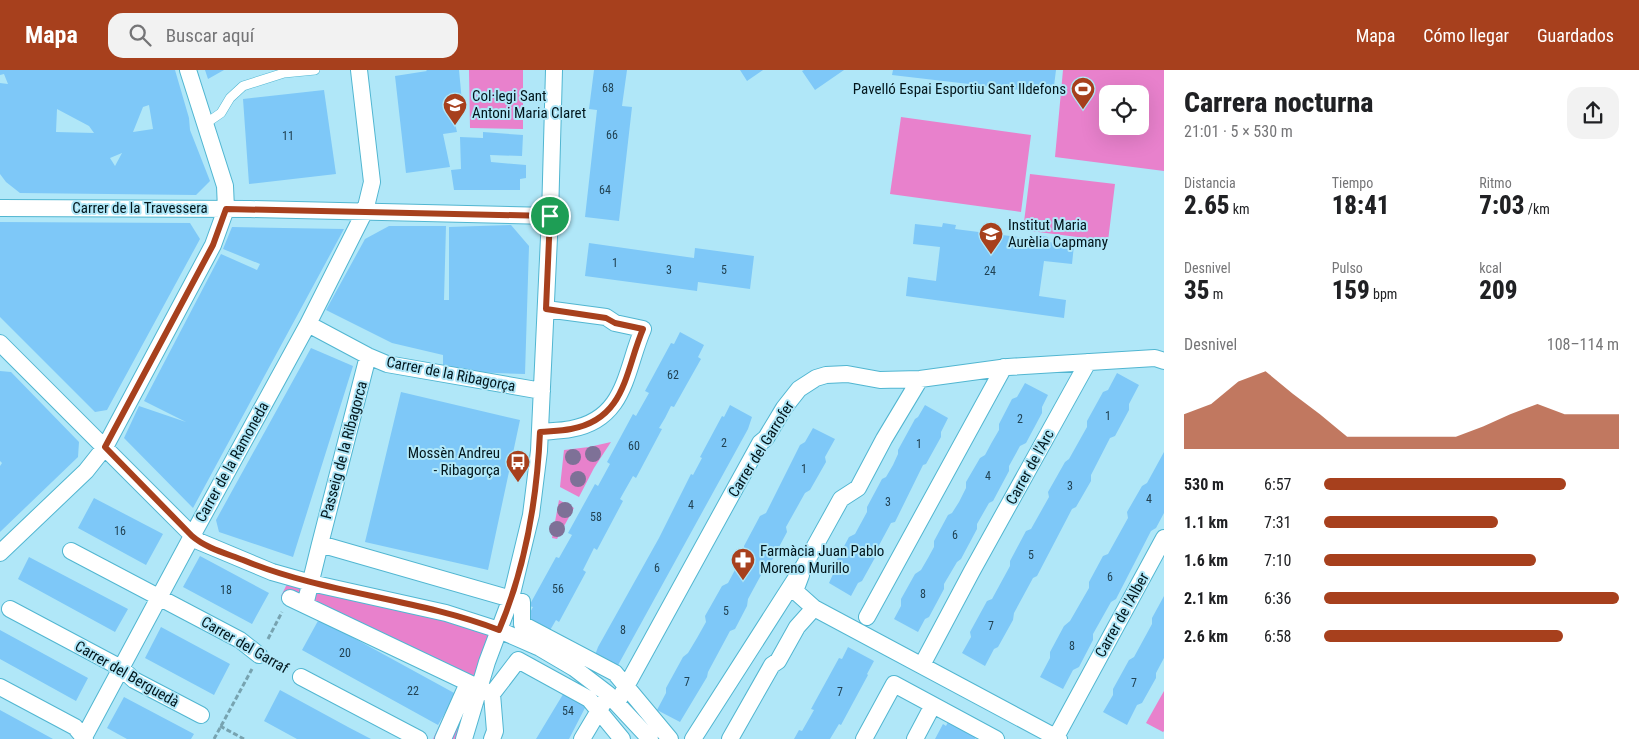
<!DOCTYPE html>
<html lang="es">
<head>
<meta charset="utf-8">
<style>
  :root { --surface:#fff; --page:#f2f2f2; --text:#202124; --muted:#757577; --accent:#a7401d }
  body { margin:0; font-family:"Roboto Condensed",sans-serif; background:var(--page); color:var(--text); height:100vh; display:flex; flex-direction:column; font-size:19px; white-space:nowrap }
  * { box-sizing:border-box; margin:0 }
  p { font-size:16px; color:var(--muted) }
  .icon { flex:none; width:28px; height:28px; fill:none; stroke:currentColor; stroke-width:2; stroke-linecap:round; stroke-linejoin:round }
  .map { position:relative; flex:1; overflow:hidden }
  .panel { display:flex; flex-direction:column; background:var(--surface); width:475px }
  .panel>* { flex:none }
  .buttons { position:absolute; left:1099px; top:15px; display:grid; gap:10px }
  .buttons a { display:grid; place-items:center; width:50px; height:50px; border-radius:10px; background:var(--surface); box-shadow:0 5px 20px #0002; font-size:25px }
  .pin { position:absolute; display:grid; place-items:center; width:42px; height:42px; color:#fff; margin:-21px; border:2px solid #fff; border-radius:50%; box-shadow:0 1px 5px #0007 }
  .round { display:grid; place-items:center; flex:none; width:52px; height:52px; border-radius:15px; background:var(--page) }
  .headline { display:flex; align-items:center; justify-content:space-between; height:85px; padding:0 20px }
  h1 { font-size:28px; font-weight:800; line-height:38px }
  .stats { display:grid; grid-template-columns:repeat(3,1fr); gap:8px; height:85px; padding:5px 20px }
  .stats div { display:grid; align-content:center }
  .stats b { font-size:25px; font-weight:800 }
  .stats small { font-size:14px; font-weight:400 }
  .stats p { font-size:14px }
  .chart { height:140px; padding:10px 20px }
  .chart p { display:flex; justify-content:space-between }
  .chart svg { width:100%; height:90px; margin-top:5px; fill:var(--accent); opacity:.7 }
  ul { padding:0 20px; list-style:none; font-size:16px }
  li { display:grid; grid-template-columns:80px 60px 1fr; align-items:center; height:38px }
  li i { height:12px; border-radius:6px; background:var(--accent) }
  header { display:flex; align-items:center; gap:30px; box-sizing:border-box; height:70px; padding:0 25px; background:var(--accent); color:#fff }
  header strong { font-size:24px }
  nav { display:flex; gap:28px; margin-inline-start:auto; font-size:18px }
  .search { width:350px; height:45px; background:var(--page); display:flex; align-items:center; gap:12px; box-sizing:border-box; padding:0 18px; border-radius:15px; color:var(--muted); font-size:19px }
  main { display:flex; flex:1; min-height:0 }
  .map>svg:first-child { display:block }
  .green { fill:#e881cc; fill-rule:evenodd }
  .building { fill:#7ec8f8; fill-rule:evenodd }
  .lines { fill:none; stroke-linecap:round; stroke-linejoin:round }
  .lane-casing { stroke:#51b6d1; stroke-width:10 }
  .street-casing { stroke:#51b6d1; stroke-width:18 }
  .path { stroke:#77a3b0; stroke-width:3; stroke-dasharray:5 2.5; stroke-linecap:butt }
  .lane { stroke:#fff; stroke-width:9 }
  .street { stroke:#fff; stroke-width:16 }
  .tree { fill:#7e7197 }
  .route-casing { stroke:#fff; stroke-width:10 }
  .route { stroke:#a7401d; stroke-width:6 }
  .labels { text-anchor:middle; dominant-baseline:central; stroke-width:4; stroke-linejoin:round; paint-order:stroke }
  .number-label { font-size:12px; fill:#214253 }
  .poi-label { font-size:15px; fill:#02161c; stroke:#b0e7f8; text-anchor:start }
  .street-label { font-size:15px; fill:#02161c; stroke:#b0e7f8 }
</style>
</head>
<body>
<header>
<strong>Mapa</strong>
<div class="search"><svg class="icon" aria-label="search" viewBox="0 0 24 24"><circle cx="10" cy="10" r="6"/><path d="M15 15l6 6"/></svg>Buscar aquí</div>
<nav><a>Mapa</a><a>Cómo llegar</a><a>Guardados</a></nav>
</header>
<main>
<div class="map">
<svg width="1164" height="669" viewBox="0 0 1164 669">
  <rect width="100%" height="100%" fill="#b0e7f8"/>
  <path class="green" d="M469,0H523V59L470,58Z
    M1063,0H1164V101L1055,87ZM1108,24H1140V56H1108Z
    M901,47L1031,65L1021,142L890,124Z
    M1030,104L1115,114L1108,171L1023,160Z
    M611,372L594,398L579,427L560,417L564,380L589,377Z
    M559,430L574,438L557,469L552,468Z
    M288,512L459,552L493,563L461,669H433L458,617L281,526Z
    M1164,621V661L1163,662L1146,653Z"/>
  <path class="building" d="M0,0H175L189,48L190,60L210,111L196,125L20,123L6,112L0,104V13L8,14L4,4L0,5ZM149,35L153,59L133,62L143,37ZM57,39L89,56L94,63L56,62ZM122,83L115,96L110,88Z
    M205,0H224L208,9Z
    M426,0H459L462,32L451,36L457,62L443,64L450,97L406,103L395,6L427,1Z
    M594,0H627L622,36L632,37L619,151L585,147L597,40L589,39Z
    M740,0H763L747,11Z
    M804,0H844L815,20L802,1Z
    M893,0H1056L1053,24L892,5Z
    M324,20L336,104L249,114L243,29Z
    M483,62L523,65L522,86L490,85L491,92L526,95V108L520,109V120H454L451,100L461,99L460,67L483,68Z
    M0,152L190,153L200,169L107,340L95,342L0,247Z
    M943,153L956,155L955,159L1034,169L1035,165L1048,167V172L1074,175L1072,194L1044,191L1039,226L1066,230L1064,248L906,226L908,207L936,211L940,177L913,174L915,154L942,157Z
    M511,155L529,176L525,304L470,302L443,297V285L392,273L326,240L365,169L389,156H446L444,230H449V157Z
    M232,157L344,159L193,438L124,368L139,336L186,352L144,331L221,184L257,200L260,194L223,179Z
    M589,173L694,188L695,178L754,186L750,219L698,212L697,221L585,206Z
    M680,262L704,275L698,287L701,289L674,337L671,336L665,348L659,358L662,359L636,408L633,406L620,429L623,431L597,480L594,478L583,500L586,502L559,552L556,550L549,562L526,550L533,537L529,536L556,487L559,488L572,465L568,463L595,414L598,416L610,394L607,392L633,344L636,346L649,323L645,321L671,273L674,274Z
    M311,278L353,296L293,487L219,462L216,450Z
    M0,301L11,302L79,372L78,387L0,462V396L2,393L0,391Z
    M1117,303L1139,315L1129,334V340L1115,366L1110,368L1091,405V411L1076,437L1072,439L1037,506L1033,508L1014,543L1013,550L998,577L994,579L985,596L962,583L971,567L970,562L987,531L992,529L1010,496V491L1026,461L1031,459L1049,427L1048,422L1065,392L1069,389L1087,357V351L1103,322L1108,320Z
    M1025,313L1048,325L1042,337V343L1026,373L1020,376L1009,396V401L993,431L989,433L977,454V459L961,489L957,492L944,514V519L929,547L925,549L918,562L894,549L901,536V529L915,504L921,500L928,488L934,477V471L948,445L952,443L959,432L966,418V412L980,388L985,385L992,372L999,360V354L1012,329L1017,327Z
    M401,322L520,350L488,500L365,472Z
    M730,335L752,347L748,359L617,597L595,585L598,577L659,468L691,404L693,405L702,388L700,387L722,346L724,347Z
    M925,335L948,348L941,362V367L926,394L923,395L895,452L891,453L877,479V484L862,511L858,513L851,526L829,513L834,502L833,497L849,467L855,464L867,442V437L882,409L886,407L893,395L898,384V380L915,349L918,347Z
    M813,358L835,369L825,387L826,392L810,420L805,423L786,457L787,462L772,490L768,492L748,529L747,536L735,559L730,561L708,602L707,607L680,652L657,640L666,623V618L683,587L688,583L697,568L706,552L705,546L722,516L728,513L736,498L745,482L744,476L760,446L766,443L800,375L805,372Z
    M1164,382V443L1156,458L1151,461L1116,529L1111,532L1093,564V570L1079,597L1073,600L1063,619L1040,607L1050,588V582L1064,556L1070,551L1089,518V512L1103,486L1108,484L1128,448L1127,442L1142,416L1147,413Z
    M94,428L163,464L146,495L78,458Z
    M200,486L269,523L252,554L183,517Z
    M29,487L128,539L115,562L18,509Z
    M1164,526V588L1156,603V608L1142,633L1137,635L1127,655L1103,642L1113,625V619L1129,590L1134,587L1152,554V548Z
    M319,549L456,624L438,655L302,580Z
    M161,557L230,594L214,625L145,588Z
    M0,560L88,608L76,631L0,589Z
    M848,577L874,591L867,604L868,605L841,655L839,654L830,669H794L799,660L802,661L814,640L811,639L839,588L842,589Z
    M280,620L348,657L371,669H297L264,651Z
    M565,621L587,634L569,669H536Z
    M124,627L194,664L191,669H127L107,658Z
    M0,640L53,669H0Z
    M950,648L978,664L975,669H935L943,654L946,656Z"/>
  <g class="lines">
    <defs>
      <path id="lane" d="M205,54L221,43L230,28L243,16L284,3L315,0"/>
      <path id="street" d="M0,138L250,139L550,146
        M308,254L368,286L387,294L542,321
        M0,273L198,471L272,502L311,513L446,543L499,560L540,578L574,598L608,624L650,669
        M540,362C550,361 561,361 571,359C626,349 625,301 643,259L615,253L606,247L546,239
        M320,474L368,286
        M71,481L240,570L259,585
        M0,483L86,401L105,377L213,175L226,139L225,116L188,0
        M801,505L795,521L814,538L1059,669
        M290,528L492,624L518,590L589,629L622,669
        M305,535L320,474L522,532V554L615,603L670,669
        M10,539L121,598L134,610L201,645
        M867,547L1004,297
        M922,595L972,501L1088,292
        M301,607L419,669
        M0,617L75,657L85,669
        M492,624L495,661L492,669
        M617,633L760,373L766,368L784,338L799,319L816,308L826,305L847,304L880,310L920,309L1008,297L1155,288L1164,291
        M1056,667L1164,468
        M83,669L192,466L308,254L365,141L372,112L359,0
        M443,669L468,613
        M464,669L487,592L511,528L531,445L539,381L550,146L554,0
        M582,669L604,632
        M693,669L805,494L841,429L858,418L884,369L920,309
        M730,669L772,595L778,591L797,557L814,538
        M864,669L894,614L996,669
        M915,669L933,635"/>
    </defs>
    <use href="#lane" class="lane-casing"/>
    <use href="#street" class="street-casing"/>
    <path class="path" d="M268,569L282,542
      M273,592L288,599
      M220,656L244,669
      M214,669L252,599"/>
    <use href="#lane" class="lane"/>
    <use href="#street" class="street"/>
  </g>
  <g class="tree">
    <circle cx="593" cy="384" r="8"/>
    <circle cx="573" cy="387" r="8"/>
    <circle cx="578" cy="409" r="8"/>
    <circle cx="565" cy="440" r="8"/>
    <circle cx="557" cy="459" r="8"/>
  </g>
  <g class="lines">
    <defs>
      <path id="route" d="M226,139L550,146L546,239L606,248L615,253L643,259C625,301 626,349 571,359C561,361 550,361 540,362C537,427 525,499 499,560C416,528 325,524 243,490C225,483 206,478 192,466L105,377L213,175Z"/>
    </defs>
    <use href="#route" class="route-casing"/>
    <use href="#route" class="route"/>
  </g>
  <defs>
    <symbol id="stadium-pin" viewBox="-11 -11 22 30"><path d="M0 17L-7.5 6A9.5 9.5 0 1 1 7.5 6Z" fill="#a7401d" stroke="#b0e7f8"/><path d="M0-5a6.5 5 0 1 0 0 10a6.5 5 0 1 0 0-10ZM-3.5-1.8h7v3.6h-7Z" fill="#fff"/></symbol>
    <symbol id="school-pin" viewBox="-11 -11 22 30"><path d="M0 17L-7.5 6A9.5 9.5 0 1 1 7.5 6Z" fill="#a7401d" stroke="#b0e7f8"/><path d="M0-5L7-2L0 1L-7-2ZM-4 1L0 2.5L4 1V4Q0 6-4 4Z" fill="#fff"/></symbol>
    <symbol id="bus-pin" viewBox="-11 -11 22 30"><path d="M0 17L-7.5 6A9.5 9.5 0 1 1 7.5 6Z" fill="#a7401d" stroke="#b0e7f8"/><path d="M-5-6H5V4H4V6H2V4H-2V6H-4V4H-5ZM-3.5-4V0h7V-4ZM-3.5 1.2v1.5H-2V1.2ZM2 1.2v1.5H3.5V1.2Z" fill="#fff"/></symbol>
    <symbol id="pharmacy-pin" viewBox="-11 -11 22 30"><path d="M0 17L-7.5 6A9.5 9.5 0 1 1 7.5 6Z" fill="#a7401d" stroke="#b0e7f8"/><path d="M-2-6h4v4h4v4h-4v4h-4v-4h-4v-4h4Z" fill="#fff"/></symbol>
  </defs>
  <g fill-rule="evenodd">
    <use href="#stadium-pin" x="1069" y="5" width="28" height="38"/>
    <use href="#school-pin" x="441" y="21" width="28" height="38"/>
    <use href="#school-pin" x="977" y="150" width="28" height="38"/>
    <use href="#bus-pin" x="504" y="378" width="28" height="38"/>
    <use href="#pharmacy-pin" x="729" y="476" width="28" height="38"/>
  </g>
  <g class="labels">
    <g class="number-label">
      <text x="608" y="18">68</text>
      <text x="612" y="65">66</text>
      <text x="288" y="66">11</text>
      <text x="605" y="120">64</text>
      <text x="615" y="193">1</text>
      <text x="669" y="200">3</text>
      <text x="724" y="200">5</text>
      <text x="990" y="201">24</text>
      <text x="673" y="305">62</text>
      <text x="1108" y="346">1</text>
      <text x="1020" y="349">2</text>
      <text x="724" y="373">2</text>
      <text x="919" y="374">1</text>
      <text x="634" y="376">60</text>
      <text x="804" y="399">1</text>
      <text x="988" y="406">4</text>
      <text x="1070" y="416">3</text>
      <text x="1149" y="429">4</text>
      <text x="888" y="432">3</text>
      <text x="691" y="435">4</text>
      <text x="596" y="447">58</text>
      <text x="120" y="461">16</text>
      <text x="955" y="465">6</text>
      <text x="1031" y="485">5</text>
      <text x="657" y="498">6</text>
      <text x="1110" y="507">6</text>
      <text x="558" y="519">56</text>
      <text x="226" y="520">18</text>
      <text x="923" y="524">8</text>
      <text x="726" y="541">5</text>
      <text x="991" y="556">7</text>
      <text x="623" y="560">8</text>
      <text x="1072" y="576">8</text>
      <text x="345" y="583">20</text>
      <text x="687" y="612">7</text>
      <text x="1134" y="613">7</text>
      <text x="413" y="621">22</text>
      <text x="840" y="622">7</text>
      <text x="568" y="641">54</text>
    </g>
    <g class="poi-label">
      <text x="1066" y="19" text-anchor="end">Pavelló Espai Esportiu Sant Ildefons</text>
      <text x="472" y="26">Col·legi Sant<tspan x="472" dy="17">Antoni Maria Claret</tspan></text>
      <text x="1008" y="155">Institut Maria<tspan x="1008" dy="17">Aurèlia Capmany</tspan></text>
      <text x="500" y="383" text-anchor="end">Mossèn Andreu<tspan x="500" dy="17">- Ribagorça</tspan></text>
      <text x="760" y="481">Farmàcia Juan Pablo<tspan x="760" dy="17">Moreno Murillo</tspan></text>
    </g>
    <g class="street-label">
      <text x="140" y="138">Carrer de la Travessera</text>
      <text transform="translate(451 304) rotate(11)">Carrer de la Ribagorça</text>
      <text transform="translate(761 379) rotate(-58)">Carrer del Garrofer</text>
      <text transform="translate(344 380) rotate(-75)">Passeig de la Ribagorca</text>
      <text transform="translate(232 392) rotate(-61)">Carrer de la Ramoneda</text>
      <text transform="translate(1030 397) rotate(-61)">Carrer de l'Arc</text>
      <text transform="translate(1122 545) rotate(-61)">Carrer de l'Alber</text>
      <text transform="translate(245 575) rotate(30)">Carrer del Garraf</text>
      <text transform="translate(127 604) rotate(30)">Carrer del Berguedà</text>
    </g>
  </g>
</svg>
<div class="buttons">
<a><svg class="icon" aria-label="locate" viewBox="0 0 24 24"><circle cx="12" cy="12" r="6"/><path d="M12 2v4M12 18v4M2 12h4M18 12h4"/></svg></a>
</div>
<div class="pin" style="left:550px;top:146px;background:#1e9e55"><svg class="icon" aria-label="arrive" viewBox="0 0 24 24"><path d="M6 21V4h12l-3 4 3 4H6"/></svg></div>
</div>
<section class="panel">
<div class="headline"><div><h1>Carrera nocturna</h1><p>21:01 · 5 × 530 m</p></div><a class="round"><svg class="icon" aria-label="share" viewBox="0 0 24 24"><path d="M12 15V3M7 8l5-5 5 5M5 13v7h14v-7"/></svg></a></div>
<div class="stats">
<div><p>Distancia</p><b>2.65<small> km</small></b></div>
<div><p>Tiempo</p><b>18:41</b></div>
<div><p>Ritmo</p><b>7:03<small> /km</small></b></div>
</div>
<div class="stats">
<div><p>Desnivel</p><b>35<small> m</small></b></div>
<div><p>Pulso</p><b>159<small> bpm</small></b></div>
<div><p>kcal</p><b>209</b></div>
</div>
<div class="chart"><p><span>Desnivel</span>108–114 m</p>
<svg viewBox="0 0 160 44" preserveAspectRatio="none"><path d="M0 44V27L10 22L20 11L30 6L40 17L50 27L60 38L70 38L80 38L90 38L100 38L110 33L120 27L130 22L140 27L150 27L160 27V44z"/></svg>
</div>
<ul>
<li><b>530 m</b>6:57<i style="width:82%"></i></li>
<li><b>1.1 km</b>7:31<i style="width:59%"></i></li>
<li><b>1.6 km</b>7:10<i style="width:72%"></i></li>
<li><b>2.1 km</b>6:36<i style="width:100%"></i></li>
<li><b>2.6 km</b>6:58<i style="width:81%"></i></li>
</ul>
</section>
</main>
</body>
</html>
